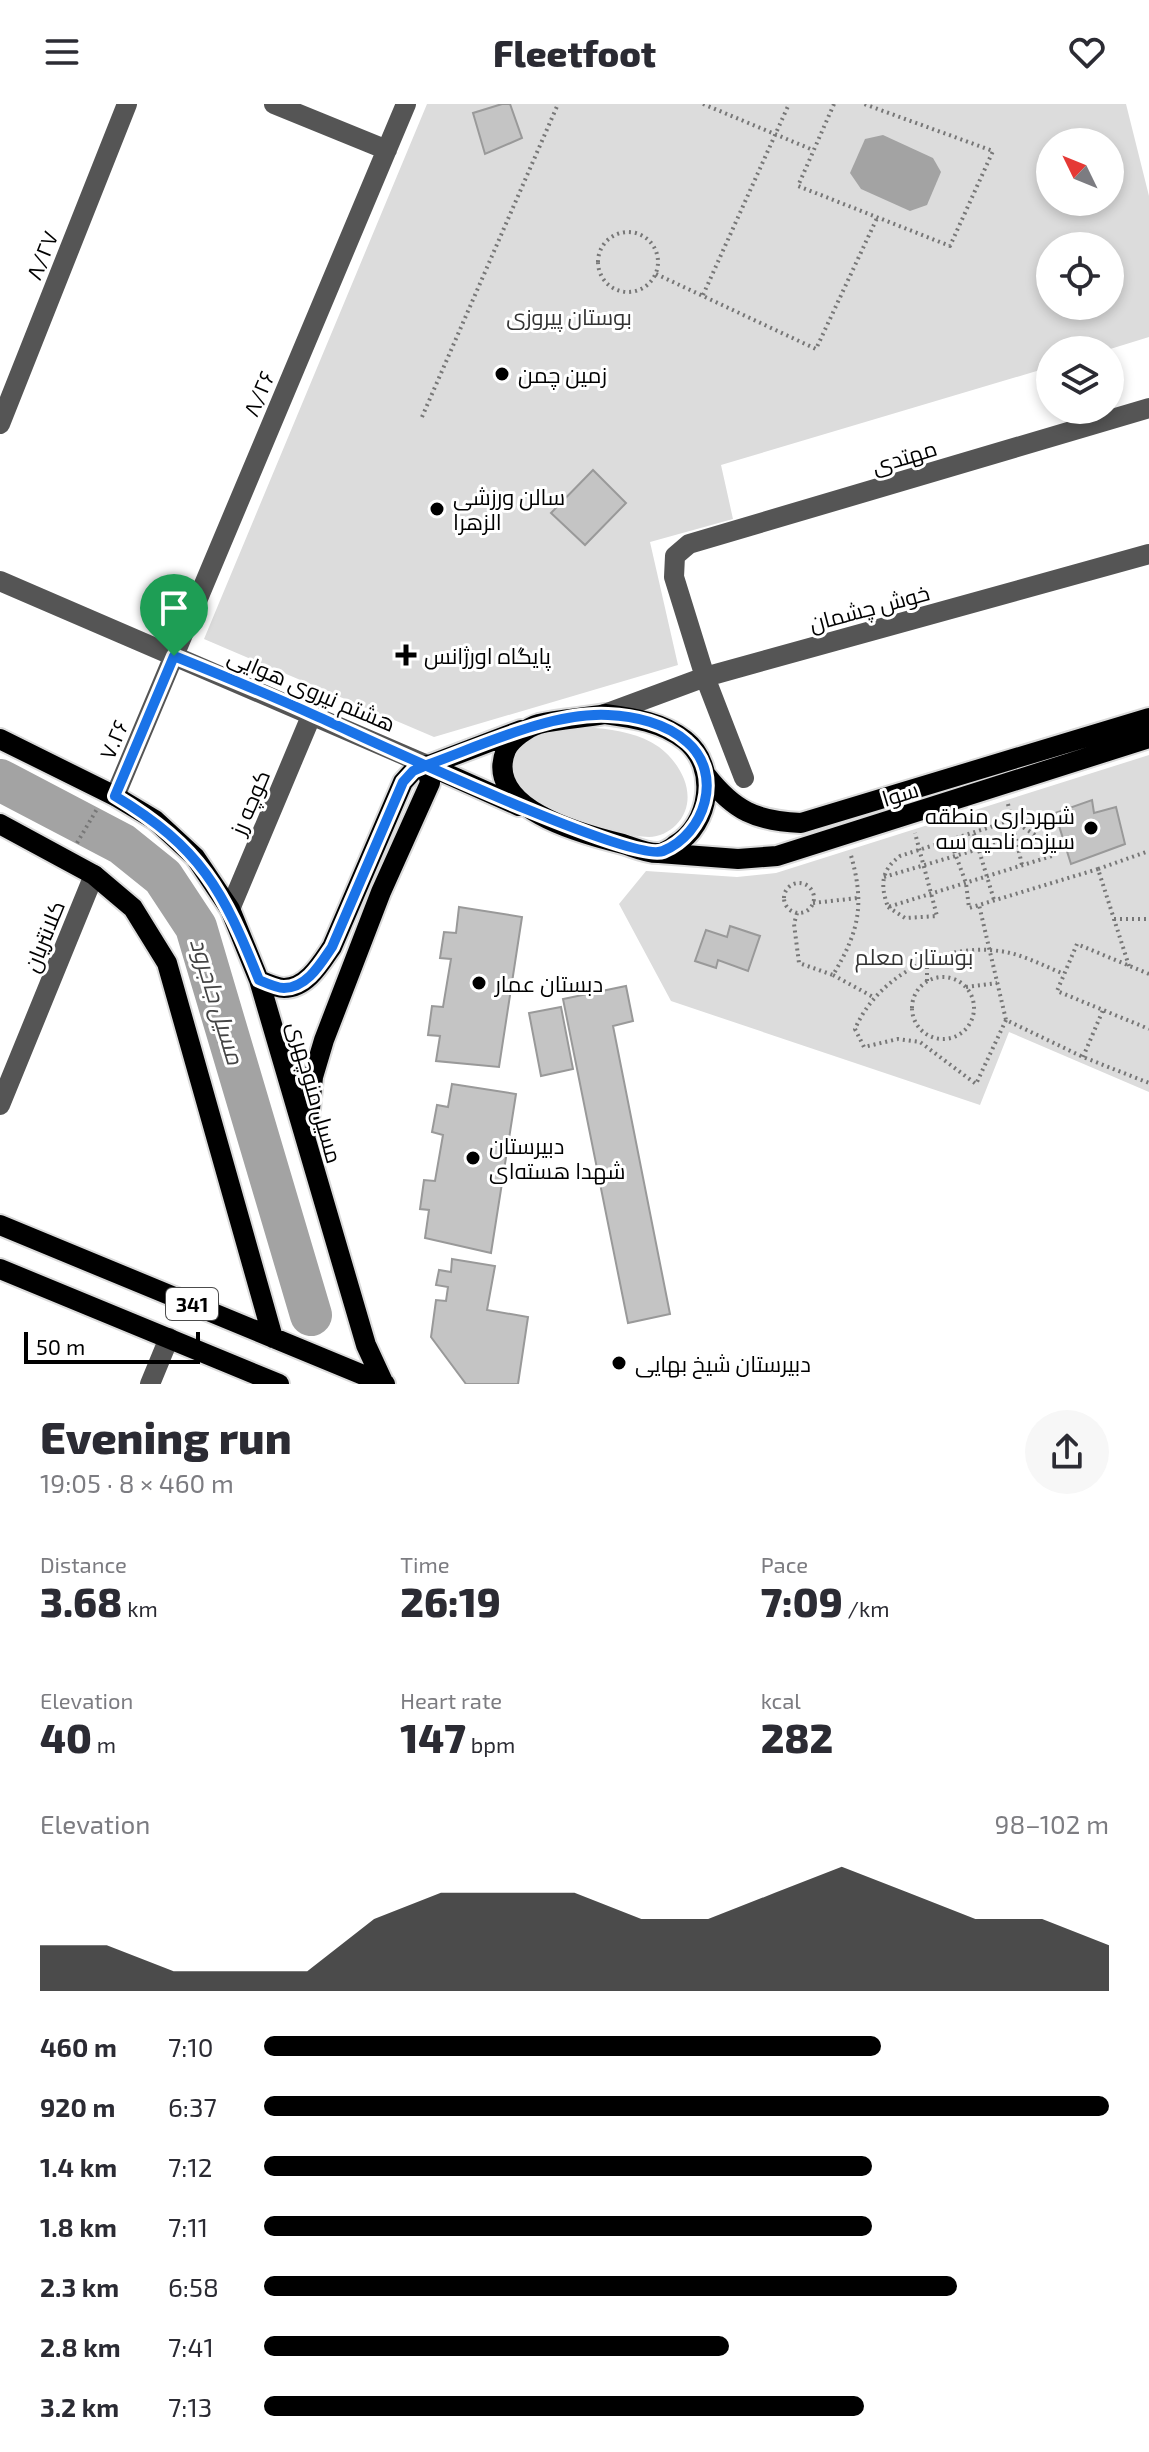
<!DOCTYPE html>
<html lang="en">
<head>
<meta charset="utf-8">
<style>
  :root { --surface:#fff; --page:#f7f7f7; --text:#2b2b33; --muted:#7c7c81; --accent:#000 }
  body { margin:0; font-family:"Exo 2",Cairo,sans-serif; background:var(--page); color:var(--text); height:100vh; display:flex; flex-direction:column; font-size:30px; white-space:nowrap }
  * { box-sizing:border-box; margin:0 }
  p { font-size:26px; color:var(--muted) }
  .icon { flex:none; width:44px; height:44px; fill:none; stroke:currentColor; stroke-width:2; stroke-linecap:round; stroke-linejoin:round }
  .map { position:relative; height:1280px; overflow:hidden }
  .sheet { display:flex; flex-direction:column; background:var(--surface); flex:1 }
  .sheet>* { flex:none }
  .needle { width:52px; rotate:313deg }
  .tools { position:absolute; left:1036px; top:24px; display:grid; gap:16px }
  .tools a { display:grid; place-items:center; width:88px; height:88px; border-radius:50%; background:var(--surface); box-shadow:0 4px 12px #0003; font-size:40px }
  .scale { position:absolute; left:24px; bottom:20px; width:176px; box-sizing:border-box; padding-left:8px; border:4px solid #000; border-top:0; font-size:22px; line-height:28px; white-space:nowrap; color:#000; -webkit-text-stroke:6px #fff; paint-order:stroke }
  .pin { position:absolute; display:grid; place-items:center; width:68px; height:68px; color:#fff; margin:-82px -34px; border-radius:50% 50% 50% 0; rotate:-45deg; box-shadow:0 0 8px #0007 }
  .pin .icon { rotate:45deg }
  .round { display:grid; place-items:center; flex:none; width:84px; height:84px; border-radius:42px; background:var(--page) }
  .headline { display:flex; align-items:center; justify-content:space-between; height:136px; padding:0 40px }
  h1 { font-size:44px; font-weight:800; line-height:60px }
  .figures { display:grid; grid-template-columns:repeat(3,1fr); gap:12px; height:136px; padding:8px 40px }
  .figures div { display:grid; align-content:center }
  .figures b { font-size:40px; font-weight:800 }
  .figures small { font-size:22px; font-weight:400 }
  .figures p { font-size:22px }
  .chart { height:224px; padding:16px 40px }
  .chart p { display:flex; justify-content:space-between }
  .chart svg { width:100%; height:144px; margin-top:8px; fill:var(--accent); opacity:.7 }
  ul { padding:0 40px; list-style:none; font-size:26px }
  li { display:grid; grid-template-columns:128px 96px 1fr; align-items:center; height:60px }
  li i { height:20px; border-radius:10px; background:var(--accent) }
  header { display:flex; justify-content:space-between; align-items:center; height:104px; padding:0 40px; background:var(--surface); font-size:36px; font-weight:800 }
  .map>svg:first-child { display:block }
  .green { fill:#dcdcdc; fill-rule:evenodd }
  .water { fill:#a3a3a3 }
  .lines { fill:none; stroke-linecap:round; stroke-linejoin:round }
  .river { stroke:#a3a3a3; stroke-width:42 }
  .building { fill:#c4c4c4; stroke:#999; stroke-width:2 }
  .major-casing { stroke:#dbdbdb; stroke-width:24 }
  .path { stroke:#777; stroke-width:4; stroke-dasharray:2 4; stroke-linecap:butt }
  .minor { stroke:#555; stroke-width:20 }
  .major { stroke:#000; stroke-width:20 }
  .route-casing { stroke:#fff; stroke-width:16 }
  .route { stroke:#1a73e8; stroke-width:10 }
  .poi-dot { fill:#000; stroke:#fff; stroke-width:3 }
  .labels { text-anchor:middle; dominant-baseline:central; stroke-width:6; stroke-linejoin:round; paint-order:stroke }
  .shield { fill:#fff; stroke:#4c4c4c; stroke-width:2 }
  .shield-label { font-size:20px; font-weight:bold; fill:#000 }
  .street-label { font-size:22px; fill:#000; stroke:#fff }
  .park-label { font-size:22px; fill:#333; stroke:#fff }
  .poi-label { font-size:22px; fill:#000; stroke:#fff; text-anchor:start }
  .water-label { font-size:24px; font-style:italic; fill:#444; stroke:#fff }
</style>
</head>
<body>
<header><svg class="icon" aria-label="menu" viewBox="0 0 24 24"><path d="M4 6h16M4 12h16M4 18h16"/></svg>Fleetfoot<svg class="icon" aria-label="heart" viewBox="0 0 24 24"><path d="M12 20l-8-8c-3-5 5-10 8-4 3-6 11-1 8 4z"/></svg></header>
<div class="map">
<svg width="1149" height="1280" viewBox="0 0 1149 1280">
  <rect width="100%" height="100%" fill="#fff"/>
  <path class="green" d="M427,0H1126L1149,92V233L1107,246H1050V263L721,361L733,415L650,438L678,561L434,633L204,535ZM1050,38H1110V98H1050ZM1050,142H1110V202H1050Z
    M595,624C618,626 640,630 659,643C683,661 700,696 676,721C669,728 659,733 649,733C617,732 540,708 519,684C516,680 514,672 513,667C500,623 569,625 595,624Z
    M1149,651V988L1009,928L980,1001L671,897L619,800L646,767L737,773L776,769Z"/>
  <path class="water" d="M883,31L933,54L941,68L927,101L910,107L861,85L850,69L865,35Z"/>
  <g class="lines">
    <path class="river" d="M0,676L122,740L163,773L196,823L311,1211"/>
  </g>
  <path class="building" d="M502,0H510L522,34L485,50L473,9Z
    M593,366L626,399L585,441L551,409Z
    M1092,696L1094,709L1116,703L1125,740L1071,760L1055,709Z
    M459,803L522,813L499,963L436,957L440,932L428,931L432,902L443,903L451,855L440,854L444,828L456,829Z
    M730,822L760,832L748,867L718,856L716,864L695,857L706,826L727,833Z
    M626,882L633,917L613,922L670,1210L628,1219L563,895Z
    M561,903L573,965L541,972L529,909Z
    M452,980L516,990L491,1149L425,1134L429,1106L420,1105L424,1076L435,1077L443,1031L432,1028L437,1001L448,1003Z
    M452,1155L495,1162L487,1206L528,1213L518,1280H466L431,1233L436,1196L446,1197L448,1183L436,1181L439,1166L451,1168Z"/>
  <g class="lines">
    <defs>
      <path id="major" d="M605,610C634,614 662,618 685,636C719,663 710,721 675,741C672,744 663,749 659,749C648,750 633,743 623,740C582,730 482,704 506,646C510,636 528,623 539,620C560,615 584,614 605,610Z
        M0,635L115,692L155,716L195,753L230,805L259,876L366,1241L384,1280
        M427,661L519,702
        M706,671C734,707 756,717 801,719L1149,614
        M0,720L94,771L133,804L167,859L273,1234
        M659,749L738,755L777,752L1149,634
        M259,876C266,879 277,884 284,884C307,884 321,859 332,843L403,678L413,667L521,626
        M308,1026L313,973L324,936L381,788L430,679L427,661
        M0,1121L385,1280
        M0,1165L279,1280"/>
    </defs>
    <use href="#major" class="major-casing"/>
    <path class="path" d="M703,0L813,46
      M834,0L798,82L950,142L993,47L864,0
      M598 158a30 30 0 1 1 60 0a30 30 0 1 1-60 0Z
      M656,170L816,245L877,114
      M703,191L789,0
      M422,313L558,0
      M1008,700L1022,761
      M974,730L994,796
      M1035,731L1012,716L900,752C881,766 880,781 888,803L1052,752
      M950,736L966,779L969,804L979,801
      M77,739L97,705
      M1098,765L979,801L1006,916L1083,953L1149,979
      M884,773L1016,734
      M784 794a15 15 0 1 1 30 0a15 15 0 1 1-30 0Z
      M813,799L858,794
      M888,803L905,814L937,812L915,729
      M797,809L794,820L799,859L833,871C860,826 865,799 850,748
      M1114,815H1149
      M1129,862L1098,765L1149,747
      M1149,870L1077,840L1057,887L1149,925
      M833,871L875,894
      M912 904a31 31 0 1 1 62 0a31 31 0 1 1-62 0Z
      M927,877V855
      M966,883L997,879
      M1006,916L976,980L920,938L898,935L864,943L855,925C878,871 943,839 999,847C1020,849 1044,862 1064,870
      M1083,953L1103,906"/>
    <path class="minor" d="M274,0L387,46
      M0,320L127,0
      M0,477L427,661
      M605,610L705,573L1149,450
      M744,674L705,573L674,473L675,452L689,440L1149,304
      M115,692L406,0
      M230,805L312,610
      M0,1001L94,771
      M150,1280L169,1234"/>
    <use href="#major" class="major"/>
  </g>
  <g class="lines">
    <defs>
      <path id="route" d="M174,552C221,571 268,590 314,611C362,632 631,760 663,747C705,730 724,670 687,638C666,619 634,612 608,611C551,608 480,642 427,661L413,667L403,678L332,843C321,859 307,884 284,884C277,884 266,879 259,876C223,786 201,744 115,692L174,552"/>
    </defs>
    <use href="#route" class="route-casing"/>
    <use href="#route" class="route"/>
  </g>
  <g class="poi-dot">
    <circle cx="502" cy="270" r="8"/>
    <circle cx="437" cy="405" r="8"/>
    <path d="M402 539h8v8h8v8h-8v8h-8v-8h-8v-8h8z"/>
    <circle cx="1091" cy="724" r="8"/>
    <circle cx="479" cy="879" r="8"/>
    <circle cx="473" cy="1054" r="8"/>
    <circle cx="619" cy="1259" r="8"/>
  </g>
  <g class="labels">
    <rect class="shield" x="166" y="1184" width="52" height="32" rx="6"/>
    <g class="shield-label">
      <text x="192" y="1200">341</text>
    </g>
    <g class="street-label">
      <text transform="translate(41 151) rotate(-68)">۸/۲۷</text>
      <text transform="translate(258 289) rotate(-67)">۸/۲۶</text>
      <text transform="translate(904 352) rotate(-17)">مهتدی</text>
      <text transform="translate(869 503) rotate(-15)">خوش چشمان</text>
      <text transform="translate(312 585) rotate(23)">هشتم نیروی هوایی</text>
      <text transform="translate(113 635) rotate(-67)">۷.۲۶</text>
      <text transform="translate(900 689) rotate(-17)">سوا</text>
      <text transform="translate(249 698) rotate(-67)">کوچه رز</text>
      <text transform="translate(43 832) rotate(-68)">کلانتریان</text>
      <text transform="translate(316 988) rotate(74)">مسیل منوچهری</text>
    </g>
    <g class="park-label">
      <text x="569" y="212">بوستان پیروزی</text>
      <text x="914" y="852">بوستان معلم</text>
    </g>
    <g class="poi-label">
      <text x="518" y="270">زمین چمن</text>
      <text x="453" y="392">سالن ورزشی<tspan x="453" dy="25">الزهرا</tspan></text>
      <text x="424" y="551">پایگاه اورژانس</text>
      <text x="1075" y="711" text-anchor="end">شهرداری منطقه<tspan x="1075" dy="25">سیزده ناحیه سه</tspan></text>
      <text x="495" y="879">دبستان عمار</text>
      <text x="489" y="1041">دبیرستان<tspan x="489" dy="25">شهدا هسته‌ای</tspan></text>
      <text x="635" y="1259">دبیرستان شیخ بهایی</text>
    </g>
    <g class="water-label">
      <text transform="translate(218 897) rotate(73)">مسیل جاجرود</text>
    </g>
  </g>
</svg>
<div class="tools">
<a><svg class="needle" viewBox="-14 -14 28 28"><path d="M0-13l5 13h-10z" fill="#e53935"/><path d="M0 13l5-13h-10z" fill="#7c7c81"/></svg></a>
<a><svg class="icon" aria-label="locate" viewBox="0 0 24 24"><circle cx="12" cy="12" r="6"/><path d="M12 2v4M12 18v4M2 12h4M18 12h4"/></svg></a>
<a><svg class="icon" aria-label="layers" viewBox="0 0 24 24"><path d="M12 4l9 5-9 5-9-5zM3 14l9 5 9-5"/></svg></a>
</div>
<div class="scale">50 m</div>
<div class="pin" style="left:174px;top:552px;background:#1e9e55"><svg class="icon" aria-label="arrive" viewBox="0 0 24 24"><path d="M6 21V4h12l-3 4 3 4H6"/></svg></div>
</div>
<section class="sheet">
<div class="headline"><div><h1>Evening run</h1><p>19:05 · 8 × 460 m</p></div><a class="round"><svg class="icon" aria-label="share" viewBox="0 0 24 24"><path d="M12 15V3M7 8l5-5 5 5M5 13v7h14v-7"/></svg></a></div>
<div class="figures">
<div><p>Distance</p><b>3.68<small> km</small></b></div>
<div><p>Time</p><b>26:19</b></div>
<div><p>Pace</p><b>7:09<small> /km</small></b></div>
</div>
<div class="figures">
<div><p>Elevation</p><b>40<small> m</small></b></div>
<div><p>Heart rate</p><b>147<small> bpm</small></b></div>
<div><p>kcal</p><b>282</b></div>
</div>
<div class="chart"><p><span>Elevation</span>98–102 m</p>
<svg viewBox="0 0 160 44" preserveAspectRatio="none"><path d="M0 44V30L10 30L20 38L30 38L40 38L50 22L60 14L70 14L80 14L90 22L100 22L110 14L120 6L130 14L140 22L150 22L160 30V44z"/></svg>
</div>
<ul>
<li><b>460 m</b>7:10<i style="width:73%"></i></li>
<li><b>920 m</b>6:37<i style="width:100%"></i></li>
<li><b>1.4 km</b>7:12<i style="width:72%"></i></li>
<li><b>1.8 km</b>7:11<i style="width:72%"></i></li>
<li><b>2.3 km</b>6:58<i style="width:82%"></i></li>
<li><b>2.8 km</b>7:41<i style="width:55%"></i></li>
<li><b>3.2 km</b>7:13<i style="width:71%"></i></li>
</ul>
</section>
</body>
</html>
